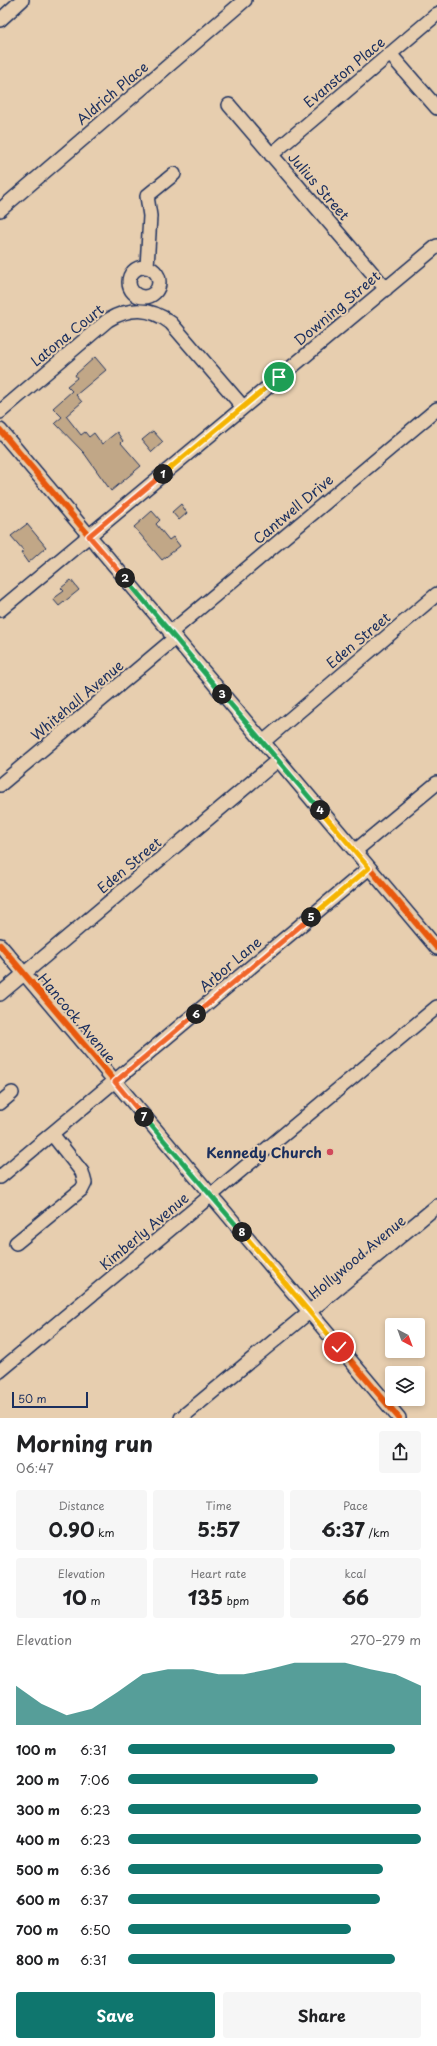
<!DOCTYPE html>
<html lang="en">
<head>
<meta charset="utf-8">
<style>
  :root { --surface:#fff; --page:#f6f6f6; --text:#202124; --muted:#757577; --accent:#0f766e }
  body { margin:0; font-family:"Playpen Sans",sans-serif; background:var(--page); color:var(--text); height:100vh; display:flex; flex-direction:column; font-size:15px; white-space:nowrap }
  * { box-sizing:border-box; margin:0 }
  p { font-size:13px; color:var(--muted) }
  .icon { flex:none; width:22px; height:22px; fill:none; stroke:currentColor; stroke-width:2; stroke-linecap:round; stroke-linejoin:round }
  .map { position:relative; height:1418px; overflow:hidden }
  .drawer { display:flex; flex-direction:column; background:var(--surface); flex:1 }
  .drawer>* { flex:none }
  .needle { width:26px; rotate:139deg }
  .fabs { position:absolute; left:385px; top:1318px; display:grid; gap:8px }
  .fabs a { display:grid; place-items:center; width:40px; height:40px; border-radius:4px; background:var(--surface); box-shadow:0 2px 6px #0003; font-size:20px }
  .scale { position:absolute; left:12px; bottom:10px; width:76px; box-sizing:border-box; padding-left:4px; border:2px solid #1b2f5e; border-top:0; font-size:11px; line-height:14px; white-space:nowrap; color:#1b2f5e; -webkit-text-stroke:3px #e7ceaf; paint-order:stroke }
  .pin { position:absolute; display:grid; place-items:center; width:34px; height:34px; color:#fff; margin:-17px; border:2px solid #fff; border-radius:50%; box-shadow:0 1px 4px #0007 }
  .km { position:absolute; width:20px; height:20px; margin:-10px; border-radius:50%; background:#222; color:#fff; font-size:11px; line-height:20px; text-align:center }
  .round { display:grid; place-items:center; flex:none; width:42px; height:42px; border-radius:4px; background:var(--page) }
  .headline { display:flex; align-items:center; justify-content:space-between; height:68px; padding:0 16px }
  h1 { font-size:22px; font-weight:700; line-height:30px }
  .metrics { display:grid; grid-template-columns:repeat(3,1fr); gap:6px; height:68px; padding:4px 16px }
  .metrics div { display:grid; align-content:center; border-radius:4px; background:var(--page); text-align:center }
  .metrics b { font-size:20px; font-weight:700 }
  .metrics small { font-size:11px; font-weight:400 }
  .metrics p { font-size:11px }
  .chart { height:112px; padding:8px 16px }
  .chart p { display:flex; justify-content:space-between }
  .chart svg { width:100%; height:72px; margin-top:4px; fill:var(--accent); opacity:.7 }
  .button { display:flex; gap:8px; margin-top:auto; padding:8px 16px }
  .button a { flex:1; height:46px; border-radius:4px; background:var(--accent); color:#fff; font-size:16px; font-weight:700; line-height:46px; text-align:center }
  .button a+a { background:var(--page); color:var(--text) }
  ul { padding:0 16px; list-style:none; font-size:13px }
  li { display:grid; grid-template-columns:64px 48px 1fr; align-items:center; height:30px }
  li i { height:10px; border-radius:5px; background:var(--accent) }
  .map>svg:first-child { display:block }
  .building { fill:#c1a787; stroke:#1b2f5e }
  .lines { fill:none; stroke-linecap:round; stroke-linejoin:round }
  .minor-casing { stroke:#1b2f5e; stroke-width:16 }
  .minor { stroke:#e7ceaf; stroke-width:13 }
  .cycleway-casing { stroke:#e7ceaf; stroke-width:8 }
  .cycleway { stroke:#e8590c; stroke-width:6 }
  .split-1-casing { stroke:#fff; stroke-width:8 }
  .split-2-casing { stroke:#fff; stroke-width:8 }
  .split-3-casing { stroke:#fff; stroke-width:8 }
  .split-4-casing { stroke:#fff; stroke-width:8 }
  .split-5-casing { stroke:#fff; stroke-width:8 }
  .split-6-casing { stroke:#fff; stroke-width:8 }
  .split-7-casing { stroke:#fff; stroke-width:8 }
  .split-8-casing { stroke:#fff; stroke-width:8 }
  .split-9-casing { stroke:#fff; stroke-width:8 }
  .split-1 { stroke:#f5b400; stroke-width:5 }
  .split-2 { stroke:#f0652b; stroke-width:5 }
  .split-3 { stroke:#22a559; stroke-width:5 }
  .split-4 { stroke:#22a559; stroke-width:5 }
  .split-5 { stroke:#f5b400; stroke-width:5 }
  .split-6 { stroke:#f0652b; stroke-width:5 }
  .split-7 { stroke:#f0652b; stroke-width:5 }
  .split-8 { stroke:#22a559; stroke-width:5 }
  .split-9 { stroke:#f5b400; stroke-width:5 }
  .poi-dot { fill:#d1495b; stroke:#e7ceaf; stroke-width:1.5 }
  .labels { text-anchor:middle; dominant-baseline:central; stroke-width:4; stroke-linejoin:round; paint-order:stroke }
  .street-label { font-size:14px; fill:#1b2f5e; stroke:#e7ceaf }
  .poi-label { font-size:14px; font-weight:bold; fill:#1b2f5e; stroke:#e7ceaf; text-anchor:end }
</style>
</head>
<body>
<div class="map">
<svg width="437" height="1418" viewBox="0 0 437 1418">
  <rect width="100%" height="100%" fill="#e7ceaf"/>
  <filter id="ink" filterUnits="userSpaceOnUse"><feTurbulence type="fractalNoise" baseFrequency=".025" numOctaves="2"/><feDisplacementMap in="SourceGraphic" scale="8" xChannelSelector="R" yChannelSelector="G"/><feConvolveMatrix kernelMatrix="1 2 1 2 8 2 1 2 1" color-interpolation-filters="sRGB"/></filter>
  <g filter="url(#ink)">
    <path class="building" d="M95,357L106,370L76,395L82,402L66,416L81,435L85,432L89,437L94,433L102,444L117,432L123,441L121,443L141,466L111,491L84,453L55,423L62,417L53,408L72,391L67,386L77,378L75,375Z
      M153,431L163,442L152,452L142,440Z
      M181,504L187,513L179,520L172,512Z
      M152,511L160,520L156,524L169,540L173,537L180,546L162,560L134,527Z
      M27,524L46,547L28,563L21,553L24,551L11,536Z
      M71,580L79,590L59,606L53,599L64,591L61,588Z"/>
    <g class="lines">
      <defs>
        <path id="minor" d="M0,20L22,0
          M390,54L437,108
          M229,105L386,289
          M271,155L437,14
          M0,210L245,0
          M129 282a15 15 0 1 1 30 0a15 15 0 1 1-30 0Z
          M147,267L150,216L147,196L174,174
          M0,412L108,320C130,307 150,307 171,323L243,407
          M0,430L437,948
          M0,610L437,246
          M170,633L437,409
          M263,742L437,594
          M0,785L175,638
          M355,851L437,783
          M0,945L399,1418
          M0,994L278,760
          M0,1103L12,1093
          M0,1177L369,868
          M16,1243L82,1189L85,1183L82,1172L52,1134
          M0,1371L437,1007
          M181,1418L437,1206"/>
      </defs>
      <use href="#minor" class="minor-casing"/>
      <use href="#minor" class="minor"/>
      <defs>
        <path id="cycleway" d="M0,430L437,948
          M0,945L399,1418"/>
      </defs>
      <use href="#cycleway" class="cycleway-casing"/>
      <use href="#cycleway" class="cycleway"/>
    </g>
  </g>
  <g class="lines" filter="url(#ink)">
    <defs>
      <path id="split-1" d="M163,474L279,377"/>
      <path id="split-2" d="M125,578L89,536L163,474"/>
      <path id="split-3" d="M125,578L222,694"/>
      <path id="split-4" d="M222,694L320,810"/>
      <path id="split-5" d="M311,917L369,868L320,810"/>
      <path id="split-6" d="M196,1014L311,917"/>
      <path id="split-7" d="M144,1117L115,1082L196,1014"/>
      <path id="split-8" d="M144,1117L242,1232"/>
      <path id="split-9" d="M242,1232L339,1347"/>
    </defs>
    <use href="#split-1" class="split-1-casing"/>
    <use href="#split-2" class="split-2-casing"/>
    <use href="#split-3" class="split-3-casing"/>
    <use href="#split-4" class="split-4-casing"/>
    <use href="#split-5" class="split-5-casing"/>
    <use href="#split-6" class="split-6-casing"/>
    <use href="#split-7" class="split-7-casing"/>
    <use href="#split-8" class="split-8-casing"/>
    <use href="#split-9" class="split-9-casing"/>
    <use href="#split-1" class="split-1"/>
    <use href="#split-2" class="split-2"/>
    <use href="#split-3" class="split-3"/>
    <use href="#split-4" class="split-4"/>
    <use href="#split-5" class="split-5"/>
    <use href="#split-6" class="split-6"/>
    <use href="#split-7" class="split-7"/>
    <use href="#split-8" class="split-8"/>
    <use href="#split-9" class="split-9"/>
  </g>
  <circle class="poi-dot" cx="330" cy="1152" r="4"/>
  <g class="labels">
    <g class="street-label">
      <text transform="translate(344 72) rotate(-40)">Evanston Place</text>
      <text transform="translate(112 93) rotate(-40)">Aldrich Place</text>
      <text transform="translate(319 186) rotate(49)">Julius Street</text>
      <text transform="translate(337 308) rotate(-40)">Downing Street</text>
      <text transform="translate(67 335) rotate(-39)">Latona Court</text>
      <text transform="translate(293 509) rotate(-40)">Cantwell Drive</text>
      <text transform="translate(358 640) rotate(-40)">Eden Street</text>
      <text transform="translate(77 700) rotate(-40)">Whitehall Avenue</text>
      <text transform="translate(129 865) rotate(-40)">Eden Street</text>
      <text transform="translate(230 964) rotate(-40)">Arbor Lane</text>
      <text transform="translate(77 1018) rotate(50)">Hancock Avenue</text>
      <text transform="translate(144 1231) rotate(-40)">Kimberly Avenue</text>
      <text transform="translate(357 1257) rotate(-40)">Hollywood Avenue</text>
    </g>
    <g class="poi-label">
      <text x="322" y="1152">Kennedy Church</text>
    </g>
  </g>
</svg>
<div class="fabs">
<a><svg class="needle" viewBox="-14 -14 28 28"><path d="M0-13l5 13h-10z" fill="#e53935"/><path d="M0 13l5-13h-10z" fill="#757577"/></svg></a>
<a><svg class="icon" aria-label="layers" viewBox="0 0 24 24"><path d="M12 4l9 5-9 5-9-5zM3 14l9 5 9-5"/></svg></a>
</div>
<div class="scale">50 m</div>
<div class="pin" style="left:279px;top:377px;background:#1e9e55"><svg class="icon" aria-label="arrive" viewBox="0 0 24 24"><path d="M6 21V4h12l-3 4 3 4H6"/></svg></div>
<div class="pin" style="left:339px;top:1347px;background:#d93025"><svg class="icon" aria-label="check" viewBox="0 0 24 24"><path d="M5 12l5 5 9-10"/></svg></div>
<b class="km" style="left:163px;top:474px">1</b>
<b class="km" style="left:125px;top:578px">2</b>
<b class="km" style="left:222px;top:694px">3</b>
<b class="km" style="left:320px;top:810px">4</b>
<b class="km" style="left:311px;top:917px">5</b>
<b class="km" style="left:196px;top:1014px">6</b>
<b class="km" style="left:144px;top:1117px">7</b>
<b class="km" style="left:242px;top:1232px">8</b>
</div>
<section class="drawer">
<div class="headline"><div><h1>Morning run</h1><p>06:47</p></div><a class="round"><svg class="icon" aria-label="share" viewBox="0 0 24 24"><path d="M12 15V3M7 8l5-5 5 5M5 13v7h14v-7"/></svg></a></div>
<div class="metrics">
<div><p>Distance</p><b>0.90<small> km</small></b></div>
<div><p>Time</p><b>5:57</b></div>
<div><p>Pace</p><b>6:37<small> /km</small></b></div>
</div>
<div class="metrics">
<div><p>Elevation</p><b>10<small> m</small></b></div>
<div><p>Heart rate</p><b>135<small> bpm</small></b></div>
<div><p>kcal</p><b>66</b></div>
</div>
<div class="chart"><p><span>Elevation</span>270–279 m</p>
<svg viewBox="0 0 160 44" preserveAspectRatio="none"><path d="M0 44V20L10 31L20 38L30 34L40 24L50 13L60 10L70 10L80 13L90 13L100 10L110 6L120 6L130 6L140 10L150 13L160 20V44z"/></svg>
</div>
<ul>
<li><b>100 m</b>6:31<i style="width:91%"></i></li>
<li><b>200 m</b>7:06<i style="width:65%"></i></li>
<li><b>300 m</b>6:23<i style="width:100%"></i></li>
<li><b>400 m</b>6:23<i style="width:100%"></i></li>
<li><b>500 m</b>6:36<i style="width:87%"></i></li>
<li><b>600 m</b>6:37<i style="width:86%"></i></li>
<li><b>700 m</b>6:50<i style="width:76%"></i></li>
<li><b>800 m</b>6:31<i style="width:91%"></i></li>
</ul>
<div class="button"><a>Save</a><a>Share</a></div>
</section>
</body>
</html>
